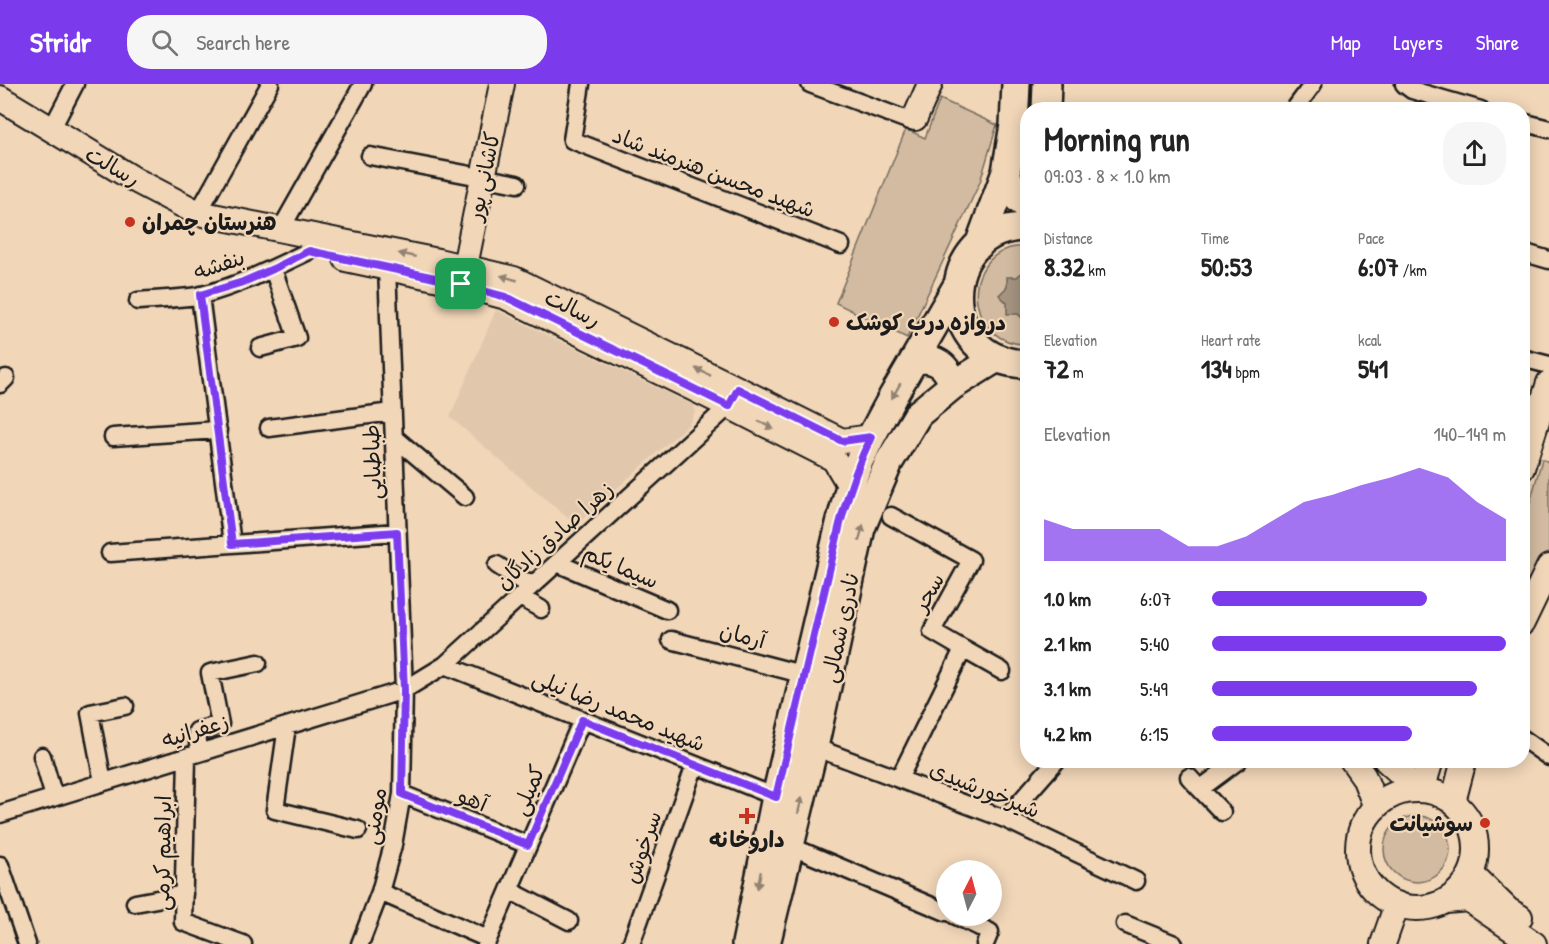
<!DOCTYPE html>
<html lang="en">
<head>
<meta charset="utf-8">
<style>
  :root { --surface:#fff; --page:#f6f6f6; --text:#222; --muted:#767676; --accent:#7c3aed }
  body { margin:0; font-family:"Patrick Hand","Playpen Sans Arabic",sans-serif; background:var(--page); color:var(--text); height:100vh; display:flex; flex-direction:column; font-size:22px; white-space:nowrap }
  * { box-sizing:border-box; margin:0 }
  p { font-size:20px; color:var(--muted) }
  .icon { flex:none; width:33px; height:33px; fill:none; stroke:currentColor; stroke-width:2; stroke-linecap:round; stroke-linejoin:round }
  .map { position:relative; flex:1; overflow:hidden }
  .side { position:absolute; left:1020px; top:18px; width:510px; height:666px; display:flex; flex-direction:column; background:var(--surface); border-radius:24px; box-shadow:0 3px 15px #0003 }
  .side>* { flex:none }
  .needle { width:39px; rotate:6deg }
  .buttons { position:absolute; left:936px; top:776px; display:grid; gap:12px }
  .buttons a { display:grid; place-items:center; width:66px; height:66px; border-radius:50%; background:var(--surface); box-shadow:0 3px 15px #0003; font-size:30px }
  .pin { position:absolute; display:grid; place-items:center; width:51px; height:51px; color:#fff; margin:-26px; border-radius:12px; box-shadow:0 3px 9px #0006 }
  .round { display:grid; place-items:center; flex:none; width:63px; height:63px; border-radius:24px; background:var(--page) }
  .overview { display:flex; align-items:center; justify-content:space-between; height:102px; padding:0 24px }
  h1 { font-size:33px; font-weight:700; line-height:45px }
  .figures { display:grid; grid-template-columns:repeat(3,1fr); gap:9px; height:102px; padding:6px 24px }
  .figures div { display:grid; align-content:center }
  .figures b { font-size:26px; font-weight:700 }
  .figures small { font-size:16px; font-weight:400 }
  .figures p { font-size:16px }
  .chart { height:168px; padding:12px 24px }
  .chart p { display:flex; justify-content:space-between }
  .chart svg { width:100%; height:108px; margin-top:6px; fill:var(--accent); opacity:.7 }
  ul { padding:0 24px; list-style:none; font-size:20px }
  li { display:grid; grid-template-columns:96px 72px 1fr; align-items:center; height:45px }
  li i { height:15px; border-radius:8px; background:var(--accent) }
  header { display:flex; align-items:center; gap:36px; box-sizing:border-box; height:84px; padding:0 30px; background:var(--accent); color:#fff }
  header strong { font-size:28px }
  nav { display:flex; gap:33px; margin-inline-start:auto; font-size:21px }
  .search { width:420px; height:54px; background:var(--page); display:flex; align-items:center; gap:15px; box-sizing:border-box; padding:0 21px; border-radius:24px; color:var(--muted); font-size:22px }
  .map>svg:first-child { display:block }
  .built { fill:#e1c8ad }
  .green { fill:#d2bba1; stroke:#776c5e; stroke-width:1.5 }
  .water { fill:#a59480; stroke:#6e6458; stroke-width:1.5 }
  .lines { fill:none; stroke-linecap:round; stroke-linejoin:round }
  .street-casing { stroke:#1c1c1c; stroke-width:21 }
  .secondary-casing { stroke:#1c1c1c; stroke-width:28 }
  .primary-casing { stroke:#1c1c1c; stroke-width:32 }
  .street { stroke:#f1d6b8; stroke-width:16 }
  .secondary { stroke:#f1d6b8; stroke-width:24 }
  .primary { stroke:#f1d6b8; stroke-width:27 }
  .oneway { fill:#918272 }
  .route-casing { stroke:#fff; stroke-width:12 }
  .route { stroke:#7c3aed; stroke-width:8 }
  .poi-dot { fill:#c8321e; stroke:#f1d6b8; stroke-width:2 }
  .labels { text-anchor:middle; dominant-baseline:central; stroke-width:4.5; stroke-linejoin:round; paint-order:stroke }
  .street-label { font-size:22px; fill:#1c1c1c; stroke:#f1d6b8 }
  .poi-label { font-size:22px; font-weight:bold; fill:#1c1c1c; stroke:#f1d6b8; text-anchor:start }
</style>
</head>
<body>
<header>
<strong>Stridr</strong>
<div class="search"><svg class="icon" aria-label="search" viewBox="0 0 24 24"><circle cx="10" cy="10" r="6"/><path d="M15 15l6 6"/></svg>Search here</div>
<nav><a>Map</a><a>Layers</a><a>Share</a></nav>
</header>
<div class="map">
<svg width="1549" height="860" viewBox="0 0 1549 860">
  <rect width="100%" height="100%" fill="#f1d6b8"/>
  <filter id="ink" filterUnits="userSpaceOnUse"><feTurbulence type="fractalNoise" baseFrequency=".0167" numOctaves="2"/><feDisplacementMap in="SourceGraphic" scale="12" xChannelSelector="R" yChannelSelector="G"/><feConvolveMatrix kernelMatrix="1 2 1 2 8 2 1 2 1" color-interpolation-filters="sRGB"/></filter>
  <g filter="url(#ink)">
    <path class="built" d="M496,226L693,321L695,328L689,340L576,441L450,333Z"/>
    <path class="green" d="M940,15L997,41L980,98L907,254L836,219L906,45L925,54Z
      M1024,162L1027,163V260C971,262 956,182 1010,164C1015,163 1020,163 1024,162Z
      M1542,375L1549,378V473L1523,526V444Z
      M1384 765a33 33 0 1 1 66 0a33 33 0 1 1-66 0Z"/>
    <path class="water" d="M1026,185L1028,186V237L1026,238L1018,230H1007V219L999,211L1007,203V193H1017Z"/>
    <g class="lines">
      <defs>
        <path id="street" d="M581,0L572,56L841,161
          M810,0L910,37L915,34
          M1404,0L1412,6L1481,26
          M1294,26L1313,0
          M1522,38L1549,45
          M51,46L75,0
          M370,72L517,100
          M198,129L270,0
          M281,145L363,0
          M1522,168L1549,176
          M200,211L232,460
          M138,217C158,215 183,215 202,211C240,201 274,184 309,167
          M260,264L297,254L273,185
          M1522,274L1549,281
          M0,300L6,294
          M269,344L392,328
          M113,353L218,346
          M394,353L465,413
          M891,432L971,476L932,547L963,565L899,695
          M110,469L397,448
          M557,479L667,526
          M497,481L520,496L535,499
          M520,513L541,525
          M671,556L805,591
          M963,565L1002,587
          M445,581L776,713
          M287,642L275,726L358,746
          M1522,654L1549,673
          M814,663L1005,735L1136,797
          M199,669L197,647L220,640L210,589L258,579
          M42,672L54,713
          M187,673L183,838L243,860
          M1189,693L1200,705L1239,676
          M103,698L90,629L125,622
          M1200,705L1222,728
          M402,710L528,761
          M0,730L404,606L445,581L729,322L733,315
          M1005,735L1057,676
          M790,762L946,828
          M0,781L27,860
          M509,806L569,837
          M380,808L488,855
          M135,819L184,810
          M954,831L990,848L985,860
          M1125,840L1174,860
          M360,860L380,808L393,761L402,710L404,606L387,184
          M486,860L582,636
          M631,860L695,681"/>
        <path id="secondary" d="M0,14L137,97L198,129L438,177L514,195L738,305L842,357L871,353
          M915,34L930,0
          M346,175L435,194L506,213L729,322L834,375L850,402
          M462,197L502,0
          M1522,384L1549,299
          M1522,539L1549,483
          M1352,676L1364,693L1376,723
          M1386,676L1419,706
          M1422,706L1431,676
          M1358 765a59 59 0 1 1 118 0a59 59 0 1 1-118 0Z
          M1453,718L1464,676
          M1471,790L1508,826L1520,833
          M1446,817L1468,815L1534,860
          M1383,860L1397,820"/>
        <path id="primary" d="M1046,26L1047,0
          M1006,88C1011,101 1014,117 1028,121
          M1028,143C935,141 933,280 1028,280
          M979,161L1006,88L1014,41L1016,0
          M914,277C933,271 949,281 952,302
          M746,860L776,713L840,440L850,402L859,377L871,353L893,312L957,202
          M766,860L814,663L861,444L889,378L918,330L952,302L997,274"/>
      </defs>
      <use href="#street" class="street-casing"/>
      <use href="#secondary" class="secondary-casing"/>
      <use href="#primary" class="primary-casing"/>
      <use href="#street" class="street"/>
      <use href="#secondary" class="secondary"/>
      <use href="#primary" class="primary"/>
    </g>
    <defs><path id="oneway-solid" d="M-6-.8H1V-3.2L6.5 0L1 3.2V.8H-6Z" transform="scale(1.5)"/></defs>
    <g class="oneway">
      <use href="#oneway-solid" transform="translate(407 171) rotate(-168)"/>
      <use href="#oneway-solid" transform="translate(509 194) rotate(-164)"/>
      <use href="#oneway-solid" transform="translate(703 288) rotate(-154)"/>
      <use href="#oneway-solid" transform="translate(896 307) rotate(120)"/>
      <use href="#oneway-solid" transform="translate(766 341) rotate(27)"/>
      <use href="#oneway-solid" transform="translate(861 449) rotate(-75)"/>
      <use href="#oneway-solid" transform="translate(800 721) rotate(-77)"/>
      <use href="#oneway-solid" transform="translate(759 796) rotate(102)"/>
    </g>
  </g>
  <g class="lines" filter="url(#ink)">
    <defs>
      <path id="route" d="M309,167L435,194L506,213L729,322L738,305L842,357L871,353C857,382 848,410 840,440L776,713L582,636L528,761L402,710L404,606L397,448L232,460L200,211L243,198L273,185Z"/>
    </defs>
    <use href="#route" class="route-casing"/>
    <use href="#route" class="route"/>
  </g>
  <g class="poi-dot">
    <circle cx="130" cy="138" r="6"/>
    <circle cx="834" cy="238" r="6"/>
    <path d="M744 723h6v6h6v6h-6v6h-6v-6h-6v-6h6z"/>
    <circle cx="1485" cy="739" r="6"/>
  </g>
  <g class="labels">
    <g class="street-label">
      <text transform="translate(113 82) rotate(30)">رسالت</text>
      <text transform="translate(714 88) rotate(21)">شهید محسن هنرمند شاد</text>
      <text transform="translate(483 92) rotate(-78)">کاشانی پور</text>
      <text transform="translate(219 180) rotate(-18)">بنفشه</text>
      <text transform="translate(573 224) rotate(26)">رسالت</text>
      <text transform="translate(372 378) rotate(-92)">طباطبایی</text>
      <text transform="translate(554 451) rotate(-42)">زهرا صادق زادگان</text>
      <text transform="translate(621 482) rotate(23)">سیما یکم</text>
      <text transform="translate(928 508) rotate(-60)">سحر</text>
      <text transform="translate(840 543) rotate(-78)">نادری شمالی</text>
      <text transform="translate(743 551) rotate(15)">آرمان</text>
      <text transform="translate(619 626) rotate(22)">شهید محمد رضا نیلی</text>
      <text transform="translate(195 646) rotate(-17)">زعفرانیه</text>
      <text transform="translate(985 705) rotate(22)">شیرخورشیدی</text>
      <text transform="translate(528 706) rotate(-67)">کمیلی</text>
      <text transform="translate(473 715) rotate(22)">آهو</text>
      <text transform="translate(374 732) rotate(-81)">مومنی</text>
      <text transform="translate(642 763) rotate(-71)">سرخوش</text>
      <text transform="translate(162 769) rotate(-89)">ابراهیم کرمی</text>
    </g>
    <g class="poi-label">
      <text x="142" y="138">هنرستان چمران</text>
      <text x="846" y="238">دروازه درب کوشک</text>
      <text x="1473" y="739" text-anchor="end">سوشیانت</text>
      <text x="747" y="755" text-anchor="middle">داروخانه</text>
    </g>
  </g>
</svg>
<div class="buttons">
<a><svg class="needle" viewBox="-14 -14 28 28"><path d="M0-13l5 13h-10z" fill="#e53935"/><path d="M0 13l5-13h-10z" fill="#767676"/></svg></a>
</div>
<div class="pin" style="left:461px;top:200px;background:#1e9e55"><svg class="icon" aria-label="arrive" viewBox="0 0 24 24"><path d="M6 21V4h12l-3 4 3 4H6"/></svg></div>
<section class="side">
<div class="overview"><div><h1>Morning run</h1><p>09:03 · 8 × 1.0 km</p></div><a class="round"><svg class="icon" aria-label="share" viewBox="0 0 24 24"><path d="M12 15V3M7 8l5-5 5 5M5 13v7h14v-7"/></svg></a></div>
<div class="figures">
<div><p>Distance</p><b>8.32<small> km</small></b></div>
<div><p>Time</p><b>50:53</b></div>
<div><p>Pace</p><b>6:07<small> /km</small></b></div>
</div>
<div class="figures">
<div><p>Elevation</p><b>72<small> m</small></b></div>
<div><p>Heart rate</p><b>134<small> bpm</small></b></div>
<div><p>kcal</p><b>541</b></div>
</div>
<div class="chart"><p><span>Elevation</span>140–149 m</p>
<svg viewBox="0 0 160 44" preserveAspectRatio="none"><path d="M0 44V27L10 31L20 31L30 31L40 31L50 38L60 38L70 34L80 27L90 20L100 17L110 13L120 10L130 6L140 10L150 20L160 27V44z"/></svg>
</div>
<ul>
<li><b>1.0 km</b>6:07<i style="width:73%"></i></li>
<li><b>2.1 km</b>5:40<i style="width:100%"></i></li>
<li><b>3.1 km</b>5:49<i style="width:90%"></i></li>
<li><b>4.2 km</b>6:15<i style="width:68%"></i></li>
</ul>
</section>
</div>
</body>
</html>
